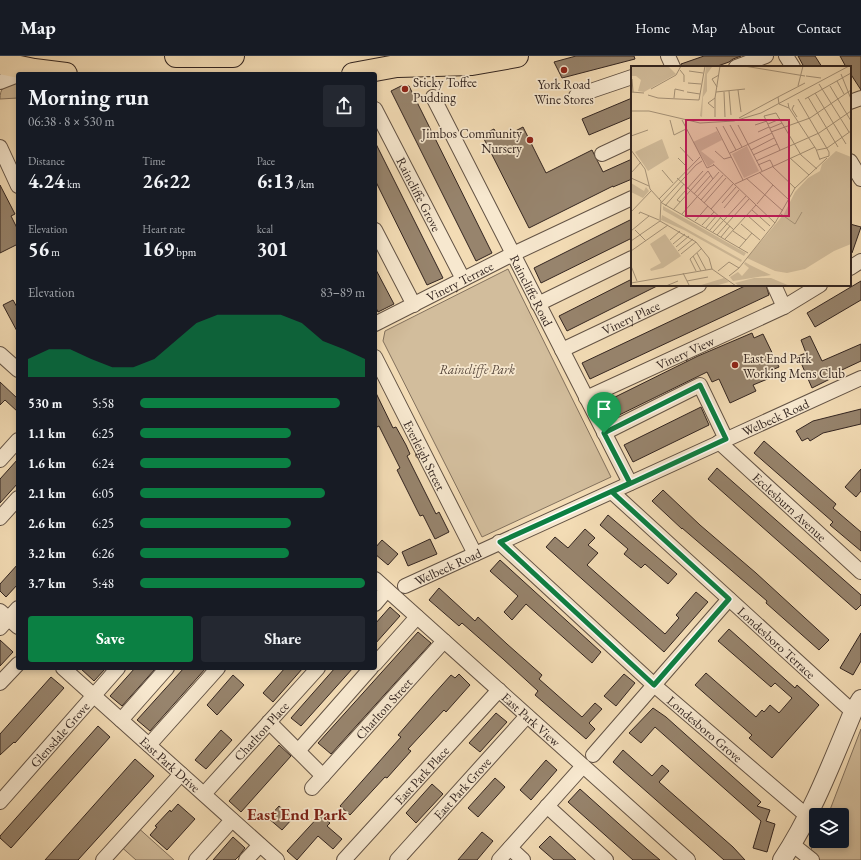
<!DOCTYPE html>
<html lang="en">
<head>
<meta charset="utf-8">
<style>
  :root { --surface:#171b24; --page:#242831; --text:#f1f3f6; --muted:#9ea1a6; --line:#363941; --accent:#0b8043 }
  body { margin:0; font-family:"EB Garamond",serif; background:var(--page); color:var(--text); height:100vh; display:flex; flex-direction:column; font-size:15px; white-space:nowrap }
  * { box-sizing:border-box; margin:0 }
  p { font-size:13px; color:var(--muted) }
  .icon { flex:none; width:22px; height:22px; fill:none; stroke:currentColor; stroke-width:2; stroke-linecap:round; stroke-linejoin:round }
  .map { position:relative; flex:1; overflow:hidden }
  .drawer { position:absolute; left:16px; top:16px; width:361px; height:598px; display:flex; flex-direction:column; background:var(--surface); border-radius:4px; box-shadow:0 2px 6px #0003 }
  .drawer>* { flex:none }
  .buttons { position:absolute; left:809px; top:752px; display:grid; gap:8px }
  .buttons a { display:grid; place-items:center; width:40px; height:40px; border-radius:4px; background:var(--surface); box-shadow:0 2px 6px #0003; font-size:20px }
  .pin { position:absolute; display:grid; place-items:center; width:34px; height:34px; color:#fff; margin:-41px -17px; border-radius:50% 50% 50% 0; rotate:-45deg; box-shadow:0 0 4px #0007 }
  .pin .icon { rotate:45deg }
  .round { display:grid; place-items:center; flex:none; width:42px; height:42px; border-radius:4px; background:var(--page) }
  .headline { display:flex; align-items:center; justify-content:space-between; height:68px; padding:0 12px }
  h1 { font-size:22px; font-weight:700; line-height:30px }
  .stats { display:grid; grid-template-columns:repeat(3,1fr); gap:6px; height:68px; padding:4px 12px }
  .stats div { display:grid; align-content:center }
  .stats b { font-size:20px; font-weight:700 }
  .stats small { font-size:11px; font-weight:400 }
  .stats p { font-size:11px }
  .chart { height:112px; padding:8px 12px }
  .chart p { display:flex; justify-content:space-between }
  .chart svg { width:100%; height:72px; margin-top:4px; fill:var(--accent); opacity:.7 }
  .action { display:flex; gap:8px; margin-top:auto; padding:8px 12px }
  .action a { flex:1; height:46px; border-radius:4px; background:var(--accent); color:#fff; font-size:16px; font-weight:700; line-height:46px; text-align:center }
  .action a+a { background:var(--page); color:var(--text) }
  ul { padding:0 12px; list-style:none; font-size:13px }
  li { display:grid; grid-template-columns:64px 48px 1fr; align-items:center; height:30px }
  li i { height:10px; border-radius:5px; background:var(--accent) }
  header { display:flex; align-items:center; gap:24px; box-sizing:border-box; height:56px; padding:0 20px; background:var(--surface); border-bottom:1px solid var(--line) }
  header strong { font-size:19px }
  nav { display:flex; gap:22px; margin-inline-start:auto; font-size:14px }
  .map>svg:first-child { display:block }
  .green { fill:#d2bd9c; stroke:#82715e }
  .building { fill:#97846d; stroke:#332520 }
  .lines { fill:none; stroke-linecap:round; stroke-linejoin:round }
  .minor-casing { stroke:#635345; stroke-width:16 }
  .tertiary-casing { stroke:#635345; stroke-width:20 }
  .trunk-casing { stroke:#332520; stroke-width:24 }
  .minor { stroke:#f7e8cf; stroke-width:14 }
  .tertiary { stroke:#f7e8cf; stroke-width:18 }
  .trunk { stroke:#f3dcb5; stroke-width:22 }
  .route-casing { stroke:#fff; stroke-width:8 }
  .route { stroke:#0b8043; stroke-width:5 }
  .poi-dot { fill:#8f2418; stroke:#f7e8cf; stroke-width:1.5 }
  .labels { text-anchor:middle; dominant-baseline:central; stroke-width:3.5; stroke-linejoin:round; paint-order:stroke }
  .poi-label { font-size:13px; fill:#332520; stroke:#f7e8cf; text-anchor:start }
  .street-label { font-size:13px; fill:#332520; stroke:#f7e8cf }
  .park-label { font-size:13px; font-style:italic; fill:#5b4b3f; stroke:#f7e8cf }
  .district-label { font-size:17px; font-weight:bold; fill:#7a1f14; stroke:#f7e8cf }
  .inset-road { fill:none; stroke:#a69379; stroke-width:1 }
  .view { fill:#c2185b; fill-opacity:0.15; stroke:#c2185b; stroke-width:2 }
  .inset-edge { fill:none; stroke:#332520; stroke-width:2 }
</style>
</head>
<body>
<header>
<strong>Map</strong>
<nav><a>Home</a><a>Map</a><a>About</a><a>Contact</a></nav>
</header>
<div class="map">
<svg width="861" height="804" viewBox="0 0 861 804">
  <rect width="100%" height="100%" fill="#f3dcb5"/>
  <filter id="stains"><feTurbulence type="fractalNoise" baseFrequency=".005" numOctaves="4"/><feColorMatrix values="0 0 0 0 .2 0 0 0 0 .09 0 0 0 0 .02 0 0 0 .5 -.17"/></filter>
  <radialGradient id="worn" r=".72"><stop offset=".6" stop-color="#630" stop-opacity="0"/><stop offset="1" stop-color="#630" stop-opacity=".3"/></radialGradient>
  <path class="green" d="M12,27H18V42L0,43C0,32 4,31 12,27Z
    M508,213L611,421L482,481L383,285L385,275Z
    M861,673V804H803L817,785H842V759H828Z
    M135,769L174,804H136L118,788Z"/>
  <path class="building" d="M576,0H634L635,3L562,22L554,6Z
    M704,0H741L733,3L729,6L715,11H681V8Z
    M798,0H815L822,11H804Z
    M840,0H861V34L850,17V11H846Z
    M401,30H409L492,197L476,205L391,35Z
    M632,42V61L589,79L582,63Z
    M523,71L546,117L592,94L603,116L632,103V123L613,131V130L529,172L482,79L494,73L500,83Z
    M375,86L443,222L427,229L375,124Z
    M0,129L15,158L11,160L18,174V188L0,197Z
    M632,163V182L541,227L534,212Z
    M850,168L861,171L852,197H850Z
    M375,212L394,248L378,256L375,250Z
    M632,223V229H659L567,275L559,260Z
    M861,225V244L815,271L807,257Z
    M747,229H766L769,239L590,323L582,307Z
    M13,244L18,253V277L3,249Z
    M752,277L754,282L763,278L779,311L767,316L770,322L753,329L756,335L730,347L719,323L712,326L707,316L611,363L603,347L698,300Z
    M810,280L822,305L861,288V305L829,320L830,323L812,332L798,300L806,297L801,284Z
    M0,326L18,343V356L5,344L0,349Z
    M375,335L393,372L396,371L406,389L410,398L407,400L436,458L439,456L449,476L435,483L423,459L420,460L397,414L400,412L379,370L375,372Z
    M701,351L709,369L633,406L624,389Z
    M861,353V368L823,377L810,385L808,382L802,385L796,375L813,365Z
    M764,385L836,448L833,452L861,476V495L830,469L833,466L754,397Z
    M18,403V427L0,447V423Z
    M717,412L861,539V549L856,554L708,423Z
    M861,413V435L856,441L845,431Z
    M663,434L700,469L756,517L829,584L819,594L766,547L767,545L682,472V473L652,445Z
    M608,459L677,518L668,528L645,508L641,512L624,498L628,493L600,469Z
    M585,473L595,482L588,489L598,497L587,509L665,578L679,562L676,559L696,536L708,546L664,596L546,491L555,481L568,492Z
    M430,483L437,498L408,510L402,496Z
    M382,484L398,498L388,509L375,498V492Z
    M500,504L601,596L592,607L526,548L512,564L504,556L518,540L490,515Z
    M18,508V528L6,541L0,535V528Z
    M439,532L475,565L478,561L507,588L542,619L539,623L582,661L595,647L602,653L589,667L595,673L586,683L535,639L538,635L503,603L462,567L459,570L429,544Z
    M390,551L400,560L375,588V568Z
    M729,573L795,632L797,629L819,649L772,702L749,682L752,679L695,629L706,617L756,661L762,654L764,656L770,649L779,657L792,642L775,627L771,631L718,585Z
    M418,576L431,587L331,698L318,687Z
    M861,577V605L853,619L840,612Z
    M0,584L13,596L0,610Z
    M80,612H106L94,625Z
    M135,612H156L122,650L110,640Z
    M184,612H206L150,675L137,664Z
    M285,612H303L273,646L263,637Z
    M335,612H353L301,670L291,662Z
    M459,618L470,629L446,656L444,654L408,693L411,695L387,722L385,721L350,759L340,750L401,681L398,679L433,639L451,619L455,622Z
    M624,618L635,627L616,650L604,640Z
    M233,619L244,629L217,659L207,649Z
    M51,621L64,632L15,687L14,686L0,699V678Z
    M653,652L666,661L761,746L757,750L770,754L766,765L775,768L767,796L753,792L761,765L655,671L641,687L629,677Z
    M496,657L507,666L480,696L469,687Z
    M98,670L110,681L11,792L0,782V780Z
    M221,674L232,684L206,713L195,704Z
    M279,689L291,700L241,756L229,745Z
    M623,694L652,720L662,709L669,715L659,726L733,791L745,804H724L613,706Z
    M135,703L154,720L78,804H45Z
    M546,704L557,714L531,744L520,734Z
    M495,722L505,731L478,761L468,752Z
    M432,728L443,738L416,767L406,757Z
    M580,733L647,793L660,804H633L568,746Z
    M178,748L195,763L167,794L150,779L157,771L155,770L170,754L171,756Z
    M279,750L293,762L282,774L268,762Z
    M320,759L330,767L327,770L342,783L333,793L318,780L297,804L287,795Z
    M482,776L493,785L477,804H458Z
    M550,780L565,794L576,804H554L539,791Z
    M233,781L245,792L239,800L235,804H213Z"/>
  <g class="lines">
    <defs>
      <g id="minor">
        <path d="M668,0L673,11"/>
        <path d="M786,0L793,11"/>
        <path d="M736,11L766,0"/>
        <path d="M0,26L18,19"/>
        <path d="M576,40L632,21"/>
        <path id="s1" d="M433,41L630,427"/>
        <path d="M850,46L861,42"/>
        <path id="s2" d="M375,53L463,223"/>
        <path d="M0,91L18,130"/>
        <path d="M602,98L632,84"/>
        <path d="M850,105L861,123"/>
        <path d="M375,174L414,249"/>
        <path d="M850,212L861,205"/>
        <path d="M774,229L784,251"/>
        <path d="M538,248L632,202"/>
        <path id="s3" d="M375,268L513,198L632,142"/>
        <path id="s4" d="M562,294L699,229"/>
        <path d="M0,298L18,314"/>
        <path id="s5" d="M375,301L475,498"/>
        <path id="s6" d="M586,342L784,251L820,229"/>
        <path d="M604,377L700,329L726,383"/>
        <path id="s7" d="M719,386L861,516"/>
        <path d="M0,404L18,384"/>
        <path id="s8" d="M612,436L853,656"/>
        <path d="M0,462L18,442"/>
        <path id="s9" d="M499,486L654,629L807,760"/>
        <path id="s10" d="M375,523L688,804"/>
        <path id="s11" d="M405,530L861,322"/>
        <path d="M375,548L387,534"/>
        <path d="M0,555L18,571"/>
        <path d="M0,572L18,552"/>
        <path d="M375,608L417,561"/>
        <path id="s12" d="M63,612L277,804"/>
        <path d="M0,627L18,608"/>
        <path d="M121,664L167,612"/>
        <path d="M269,666L323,720"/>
        <path d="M149,689L218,612"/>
        <path d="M298,695L371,612"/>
        <path d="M593,699L729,543"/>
        <path id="s13" d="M312,732L444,585"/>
        <path id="s14" d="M204,738L318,612"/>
        <path id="s15" d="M0,746L118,612"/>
        <path d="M547,750L606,804"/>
        <path d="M792,788L812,804"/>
        <path d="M510,792L523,804"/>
        <path d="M103,804L181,718"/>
        <path d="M196,804L232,764"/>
        <path d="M246,804L260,789"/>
        <path id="s16" d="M344,804L499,634"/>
        <path id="s17" d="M397,804L527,660"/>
        <path d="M499,804L583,710"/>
      </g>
      <path id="tertiary" d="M782,804C812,759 832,706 853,656L861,643"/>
      <path id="trunk" d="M176,0H233
        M0,7L34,14L66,18
        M398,10L472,8L517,0
        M353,18L413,7"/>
    </defs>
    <use href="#minor" class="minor-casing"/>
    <use href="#tertiary" class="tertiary-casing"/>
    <use href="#trunk" class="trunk-casing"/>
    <use href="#minor" class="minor"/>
    <use href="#tertiary" class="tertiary"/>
    <use href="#trunk" class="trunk"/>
  </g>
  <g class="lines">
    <defs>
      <path id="route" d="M604,377L630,427L500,486L654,629L729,543L612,436L726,383L700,329L604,377"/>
    </defs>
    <use href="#route" class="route-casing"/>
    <use href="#route" class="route"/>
  </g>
  <g class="poi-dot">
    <circle cx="564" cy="14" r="4"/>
    <circle cx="405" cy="33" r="4"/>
    <circle cx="530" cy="84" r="4"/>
    <circle cx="735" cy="309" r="4"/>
  </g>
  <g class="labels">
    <g class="poi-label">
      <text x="413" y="26">Sticky Toffee<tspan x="413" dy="15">Pudding</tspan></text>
      <text x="564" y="28" text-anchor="middle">York Road<tspan x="564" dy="15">Wine Stores</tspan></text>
      <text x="522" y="77" text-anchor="end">Jimbos Community<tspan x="522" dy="15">Nursery</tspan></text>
      <text x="743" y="302">East End Park<tspan x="743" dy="15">Working Mens Club</tspan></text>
    </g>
    <g class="street-label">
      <text stroke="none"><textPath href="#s2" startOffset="96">Raincliffe Grove</textPath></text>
      <text stroke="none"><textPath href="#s3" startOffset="95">Vinery Terrace</textPath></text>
      <text stroke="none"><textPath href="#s1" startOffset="217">Raincliffe Road</textPath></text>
      <text stroke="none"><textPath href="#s4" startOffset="76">Vinery Place</textPath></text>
      <text stroke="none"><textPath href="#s6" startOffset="109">Vinery View</textPath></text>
      <text stroke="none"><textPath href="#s11" startOffset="407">Welbeck Road</textPath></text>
      <text stroke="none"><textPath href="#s5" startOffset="110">Everleigh Street</textPath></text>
      <text stroke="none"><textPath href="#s7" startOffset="96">Ecclesburn Avenue</textPath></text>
      <text stroke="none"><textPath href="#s11" startOffset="47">Welbeck Road</textPath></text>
      <text stroke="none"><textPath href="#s8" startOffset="223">Londesboro Terrace</textPath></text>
      <text stroke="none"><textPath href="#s13" startOffset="107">Charlton Street</textPath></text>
      <text stroke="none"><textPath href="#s10" startOffset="210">East Park View</textPath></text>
      <text stroke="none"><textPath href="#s9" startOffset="278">Londesboro Grove</textPath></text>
      <text stroke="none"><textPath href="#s14" startOffset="85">Charlton Place</textPath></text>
      <text stroke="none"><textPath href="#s15" startOffset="90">Glensdale Grove</textPath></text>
      <text stroke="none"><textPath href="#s12" startOffset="144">East Park Drive</textPath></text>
      <text stroke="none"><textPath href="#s16" startOffset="115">East Park Place</textPath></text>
      <text stroke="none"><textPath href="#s17" startOffset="97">East Park Grove</textPath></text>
    </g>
    <g class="park-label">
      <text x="477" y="313">Raincliffe Park</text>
    </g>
    <g class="district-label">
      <text x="297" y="758">East End Park</text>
    </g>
  </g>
  <g transform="translate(631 10)">
    <rect width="220" height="220" fill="#f3dcb5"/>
    <path d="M0,0L38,1L45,8L13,26L7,25L10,14L5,10H0ZM75,0L81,1L76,8V25L72,31L71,51L69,50ZM86,65L91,74L70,85L84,96L77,101L62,76ZM31,73L38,92L17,105L4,86ZM116,80L128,105L113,112L101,88ZM205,85L220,91V178L203,185L174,203L156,207L144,205L116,192L153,148L164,126L177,112L189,105L191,98ZM0,117L13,125L15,121L18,125L12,132L0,126ZM32,140L115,187L113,190L32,144ZM31,149L111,194L110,196L53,164L30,154ZM34,168L50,190L32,202L20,205L19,203L30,197L19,178ZM114,196L119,199L140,209L102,215L99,211L107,206L111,210L118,202L113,198ZM93,212L98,216L84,220H67ZM123,212H140L159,220H108L104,217Z" fill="#d2bd9c"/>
    <path class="inset-road" d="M113,0L174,10M49,4L53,9V16M58,5L72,7M210,8L220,33M175,10L190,12M1,13L2,26M206,15L213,28M57,17L70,18M188,18L218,66M167,20L172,0M199,20L220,55M86,21L81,13L88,9M20,23L45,9L50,0M107,24L110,46M98,25L100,49M0,26L13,27M56,26L69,28M85,26L114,23M93,26L94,51M184,27L215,78M17,29L27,32L68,34L74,0M177,31L207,81M43,32L44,23L53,25M167,33L198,86V90L189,93M174,33L220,7M157,37L158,42L185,83L189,94M163,39L161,43L166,51M83,42L77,37L84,32M158,42L148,38L147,31L174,17M0,45H18L69,57L103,55L130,47L218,0M84,51V32L89,0M108,52L147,31M39,54L43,69L55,63M51,54L76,102L83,99M137,58L149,53M99,59L111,81M107,59L131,105M124,59L136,55M92,60L105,84M85,61L112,114M139,62L151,57M127,66L138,61M140,66L179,52L220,24M0,70L17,64M49,81L62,95M0,84L14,103L19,123L30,135L29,155L65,176L78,192L81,203M120,84L143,72M149,84L133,50L145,47L170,89L186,103M186,84L196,82L220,65M84,85L93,93L100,91M99,87L141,67M122,89L146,78M47,92L56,101M159,92L178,109M125,95L188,67L220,45M82,98L144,157M127,99L139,94L142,100M141,100L164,122M31,104L42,117M128,106L157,133M0,107L10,96M0,112L18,120M46,112L103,164M115,112L152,145M104,118L184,81M63,128L80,109M28,133L69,91M70,134L92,109M49,136L46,134L72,105M30,137L65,99L71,95M31,137L117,187M73,137L95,112M91,137L105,121M126,138L142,119M34,140L53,118M93,142L108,124M80,143L102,118M42,144L77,105L82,113M121,144L139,160M0,146L20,125M8,148L9,146L28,154M51,148L88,106M150,148L164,158L171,146M116,149L134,165M64,155L77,140M110,158L129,174M71,159L83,146M75,162L86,149M4,164L15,175M79,164L90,151M0,165L18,150M102,165L115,174M82,166L115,130M86,169L118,133M90,171L99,160M94,173L125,139M39,174L49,165M0,175L29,155M42,178L54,168M45,181L58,170M108,182L121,167M0,185L37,159M47,185L62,173M66,187L75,204M50,188L65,176M62,190L70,205M0,200L6,215M65,205L59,193L71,182M87,205L98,196L108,202M52,207L58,219M98,210L108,202L144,157L164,122L196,92M56,215L77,211M0,217L81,203L105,220M35,220L47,215"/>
    <path class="view" d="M55,54H158V150H55Z"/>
    <rect width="220" height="220" class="inset-edge"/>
  </g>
  <rect width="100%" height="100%" filter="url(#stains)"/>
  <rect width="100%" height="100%" fill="url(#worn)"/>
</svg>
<div class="buttons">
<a><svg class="icon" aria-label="layers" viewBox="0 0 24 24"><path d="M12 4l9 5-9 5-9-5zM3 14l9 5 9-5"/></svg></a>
</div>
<div class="pin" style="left:604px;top:377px;background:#1e9e55"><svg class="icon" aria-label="arrive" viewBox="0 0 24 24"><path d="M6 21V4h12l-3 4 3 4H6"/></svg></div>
<section class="drawer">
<div class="headline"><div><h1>Morning run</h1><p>06:38 · 8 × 530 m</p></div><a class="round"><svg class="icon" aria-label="share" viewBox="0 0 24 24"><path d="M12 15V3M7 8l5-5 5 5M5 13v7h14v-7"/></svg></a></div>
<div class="stats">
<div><p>Distance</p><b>4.24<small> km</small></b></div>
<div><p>Time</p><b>26:22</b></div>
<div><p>Pace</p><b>6:13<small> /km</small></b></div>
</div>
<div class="stats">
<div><p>Elevation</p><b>56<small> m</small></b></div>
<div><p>Heart rate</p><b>169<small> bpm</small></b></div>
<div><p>kcal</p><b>301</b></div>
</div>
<div class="chart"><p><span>Elevation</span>83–89 m</p>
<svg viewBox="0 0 160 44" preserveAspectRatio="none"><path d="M0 44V33L10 27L20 27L30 33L40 38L50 38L60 33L70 22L80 11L90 6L100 6L110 6L120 6L130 11L140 22L150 27L160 33V44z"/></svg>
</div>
<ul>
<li><b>530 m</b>5:58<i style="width:89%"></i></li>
<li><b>1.1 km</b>6:25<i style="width:67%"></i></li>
<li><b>1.6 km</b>6:24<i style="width:67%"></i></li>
<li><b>2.1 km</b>6:05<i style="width:82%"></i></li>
<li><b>2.6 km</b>6:25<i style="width:67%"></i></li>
<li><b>3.2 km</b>6:26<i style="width:66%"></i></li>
<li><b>3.7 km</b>5:48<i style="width:100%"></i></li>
</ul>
<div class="action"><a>Save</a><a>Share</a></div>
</section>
</div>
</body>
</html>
